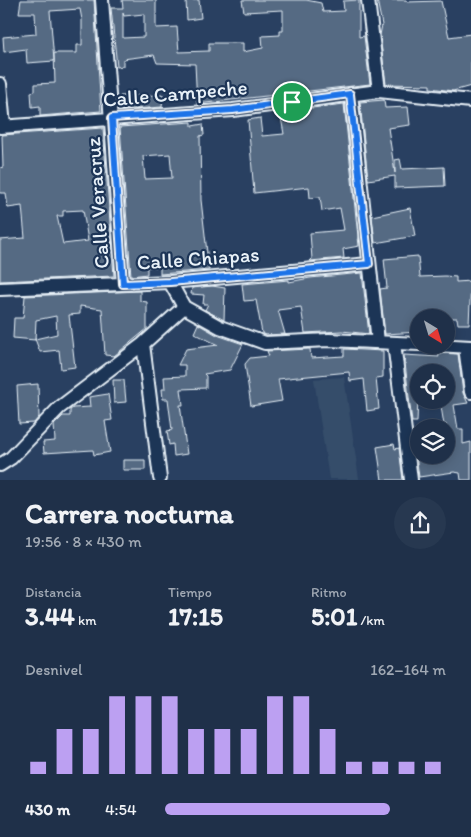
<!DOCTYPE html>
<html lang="es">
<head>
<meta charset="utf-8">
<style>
  :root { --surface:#1f3049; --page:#273850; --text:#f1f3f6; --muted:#a1a9b4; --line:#3c4b61; --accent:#bca0f2 }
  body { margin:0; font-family:Itim,sans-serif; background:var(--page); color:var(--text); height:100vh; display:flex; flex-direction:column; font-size:19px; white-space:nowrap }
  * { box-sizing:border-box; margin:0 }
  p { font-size:16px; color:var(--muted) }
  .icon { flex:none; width:28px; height:28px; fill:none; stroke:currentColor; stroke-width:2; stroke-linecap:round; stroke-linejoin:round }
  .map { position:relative; height:480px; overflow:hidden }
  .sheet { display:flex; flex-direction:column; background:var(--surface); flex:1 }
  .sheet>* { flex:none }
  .needle { width:32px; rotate:142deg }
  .controls { position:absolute; left:410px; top:309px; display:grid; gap:10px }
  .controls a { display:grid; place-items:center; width:45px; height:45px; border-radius:50%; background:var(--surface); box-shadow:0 2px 12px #0003,0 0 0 1px var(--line); font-size:25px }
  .pin { position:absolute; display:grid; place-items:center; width:42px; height:42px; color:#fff; margin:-21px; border:2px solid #fff; border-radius:50%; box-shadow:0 1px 5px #0007 }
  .round { display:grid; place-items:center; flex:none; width:52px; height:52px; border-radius:26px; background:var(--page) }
  .headline { display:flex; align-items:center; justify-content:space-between; height:85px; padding:0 25px }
  h1 { font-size:28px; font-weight:800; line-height:38px }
  .stats { display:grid; grid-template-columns:repeat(3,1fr); gap:8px; height:85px; padding:5px 25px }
  .stats div { display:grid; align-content:center }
  .stats b { font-size:25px; font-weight:800 }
  .stats small { font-size:14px; font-weight:400 }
  .stats p { font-size:14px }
  .chart { height:140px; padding:10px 25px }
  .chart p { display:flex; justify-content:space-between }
  .chart svg { width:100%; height:90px; margin-top:5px; stroke:var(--accent); stroke-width:6 }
  ul { padding:0 25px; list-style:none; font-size:16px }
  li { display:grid; grid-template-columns:80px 60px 1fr; align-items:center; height:38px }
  li i { height:12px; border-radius:6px; background:var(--accent) }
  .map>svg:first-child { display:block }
  .built { fill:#364d6b }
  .building { fill:#556a83; stroke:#e8f1f8; fill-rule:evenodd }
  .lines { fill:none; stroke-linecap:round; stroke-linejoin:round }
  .minor-casing { stroke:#e8f1f8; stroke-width:16 }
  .minor { stroke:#1d3557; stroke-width:12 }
  .route-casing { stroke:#fff; stroke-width:10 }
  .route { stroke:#1a73e8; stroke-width:6 }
  .labels { text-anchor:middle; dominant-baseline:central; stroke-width:4.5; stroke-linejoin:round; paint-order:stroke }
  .street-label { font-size:21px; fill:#e8f1f8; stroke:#1d3557 }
</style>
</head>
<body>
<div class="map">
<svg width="471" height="480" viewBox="0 0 471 480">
  <rect width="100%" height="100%" fill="#294061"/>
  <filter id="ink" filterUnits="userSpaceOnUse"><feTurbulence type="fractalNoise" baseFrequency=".02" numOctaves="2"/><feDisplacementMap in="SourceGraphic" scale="10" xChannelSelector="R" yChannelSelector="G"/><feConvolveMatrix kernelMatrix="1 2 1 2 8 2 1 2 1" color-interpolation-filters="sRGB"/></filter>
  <g filter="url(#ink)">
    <path class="built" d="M344,377L359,479H329L314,379Z"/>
    <path class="building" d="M21,0H94L101,111L40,116V106L32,107L31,92L35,91V84L55,83L54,53H77V45H82V20L80,9L50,11L54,61L27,63L26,49L4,52L3,37L36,34L35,13H19Z
      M122,0H156V28L177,27L179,52L209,51V43H243V52L263,48L262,36L280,35V31H283V10L244,12L242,0H306L321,3L323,12L344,11L343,1L359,0V37L364,36L370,84L197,104L195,64L157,63L154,55L123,59V66L117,67L111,8H123ZM123,13L124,16L144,14V37L123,38Z
      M186,0H199L201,18L187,20Z
      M377,0H406L407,2L441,1L449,37L471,34V86L453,91L430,88V85L386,84L380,35L382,25Z
      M163,95L162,107L122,110L120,96Z
      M384,100L385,108L408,107L410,125L388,128L395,173V160L400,159L402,169L444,167L445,186L395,188V176L368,180L360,102Z
      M344,104L359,246L343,249L344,258L310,261L312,259L310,233L344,230L340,208L322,211L320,197L310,198L309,187L254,193L248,120L260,118L262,136L284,134L280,112Z
      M192,122V126L203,124L204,135L200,136L201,200L209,270L160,274V267H147V274L131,276L120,127ZM170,154L172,178L145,179L143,156Z
      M103,128L114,276L0,281V240L25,238L22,206L8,208L6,193H0V168L3,167L2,135ZM83,210L88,241L63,244L57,216H63V211Z
      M410,208L415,236L375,243L372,216Z
      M418,256L420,277L445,276L456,277V282L471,281L469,324H458L457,318H419V332L385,334L380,289L387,288L384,259Z
      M362,273L369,334L342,331L305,333L301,307L278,310L285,334L266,335L262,333L256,300L244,301L242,284L289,280V282L310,278Z
      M212,286L225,288L224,320L205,310L208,304H203L204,295L191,294L192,288Z
      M140,291V301L147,302V329L114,356L105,355L102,309L80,306V314L69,315L75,367L61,369L59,350L40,352L35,339L57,334L56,316L36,320L35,340L13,338L14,318H23L25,296Z
      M198,324L217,335L243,344L230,370L204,374L206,376V388L181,389L183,405H180L187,454L174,456L173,444L169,445L167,431L172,430L168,399H163L162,389H165L164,377L185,376V365H178L186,349L218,345L194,333Z
      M310,349L311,358L344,356V349L383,351V377L376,378L379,409L367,411L364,379L350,381L349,372L278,379L282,401L251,406L245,364L250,358L269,356L267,351Z
      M438,353L458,354L463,393L468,403L454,405L458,429H463V444L471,442V480H461L460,473L454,472L419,477L415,448H419V455H446V424L444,425L440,400H446V372H419L417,422H412L404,355L439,357Z
      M113,380H124L126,402L114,403Z
      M38,384L39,417L34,423L19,424L17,386Z
      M108,394L112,420L105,421L110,452L94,455L93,450L44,453L43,442L55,441L54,425L63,416H70V410L73,408L90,407L89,397Z
      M394,444L395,449L399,448L403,480H382L377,447Z
      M123,460H145V470H123Z"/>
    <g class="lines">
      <defs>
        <path id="minor" d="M102,0L123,284
          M368,0L379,91
          M0,84L4,126
          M351,94L378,342
          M0,127L233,110L379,91L471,101
          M170,282L184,307L220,327L265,343L329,340L419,344
          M0,289L170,282L369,264
          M394,343L411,480
          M143,344L160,478
          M436,345L471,347
          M465,347L471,392
          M0,465L11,458L59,408L143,344L184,307"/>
      </defs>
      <use href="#minor" class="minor-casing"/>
      <use href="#minor" class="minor"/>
    </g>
  </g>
  <g class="lines" filter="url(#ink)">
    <defs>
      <path id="route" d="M350,94L369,264L170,282L123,284L112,118L233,110Z"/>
    </defs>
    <use href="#route" class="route-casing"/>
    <use href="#route" class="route"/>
  </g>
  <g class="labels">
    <g class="street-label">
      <text transform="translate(175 93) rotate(-5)">Calle Campeche</text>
      <text transform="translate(97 203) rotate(-94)">Calle Veracruz</text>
      <text transform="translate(198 258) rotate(-4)">Calle Chiapas</text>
    </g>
  </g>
</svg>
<div class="controls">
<a><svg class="needle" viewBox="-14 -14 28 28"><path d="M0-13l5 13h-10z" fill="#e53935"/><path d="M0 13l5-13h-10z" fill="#a1a9b4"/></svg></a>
<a><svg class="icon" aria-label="locate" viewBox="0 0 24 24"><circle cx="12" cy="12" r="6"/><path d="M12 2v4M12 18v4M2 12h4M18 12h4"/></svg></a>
<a><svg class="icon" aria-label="layers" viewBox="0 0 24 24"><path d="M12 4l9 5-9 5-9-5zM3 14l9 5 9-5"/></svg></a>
</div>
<div class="pin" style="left:292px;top:102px;background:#1e9e55"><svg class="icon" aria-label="arrive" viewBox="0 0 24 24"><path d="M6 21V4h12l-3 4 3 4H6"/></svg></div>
</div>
<section class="sheet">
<div class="headline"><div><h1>Carrera nocturna</h1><p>19:56 · 8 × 430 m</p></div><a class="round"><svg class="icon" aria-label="share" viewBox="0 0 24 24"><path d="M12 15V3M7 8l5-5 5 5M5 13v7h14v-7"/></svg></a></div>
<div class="stats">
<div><p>Distancia</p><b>3.44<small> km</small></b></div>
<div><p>Tiempo</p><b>17:15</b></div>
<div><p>Ritmo</p><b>5:01<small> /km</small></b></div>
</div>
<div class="chart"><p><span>Desnivel</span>162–164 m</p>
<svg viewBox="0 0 160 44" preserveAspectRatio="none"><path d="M5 44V38M15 44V22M25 44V22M35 44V6M45 44V6M55 44V6M65 44V22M75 44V22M85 44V22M95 44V6M105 44V6M115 44V22M125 44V38M135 44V38M145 44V38M155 44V38"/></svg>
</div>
<ul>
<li><b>430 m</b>4:54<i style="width:80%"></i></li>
</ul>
</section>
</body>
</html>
